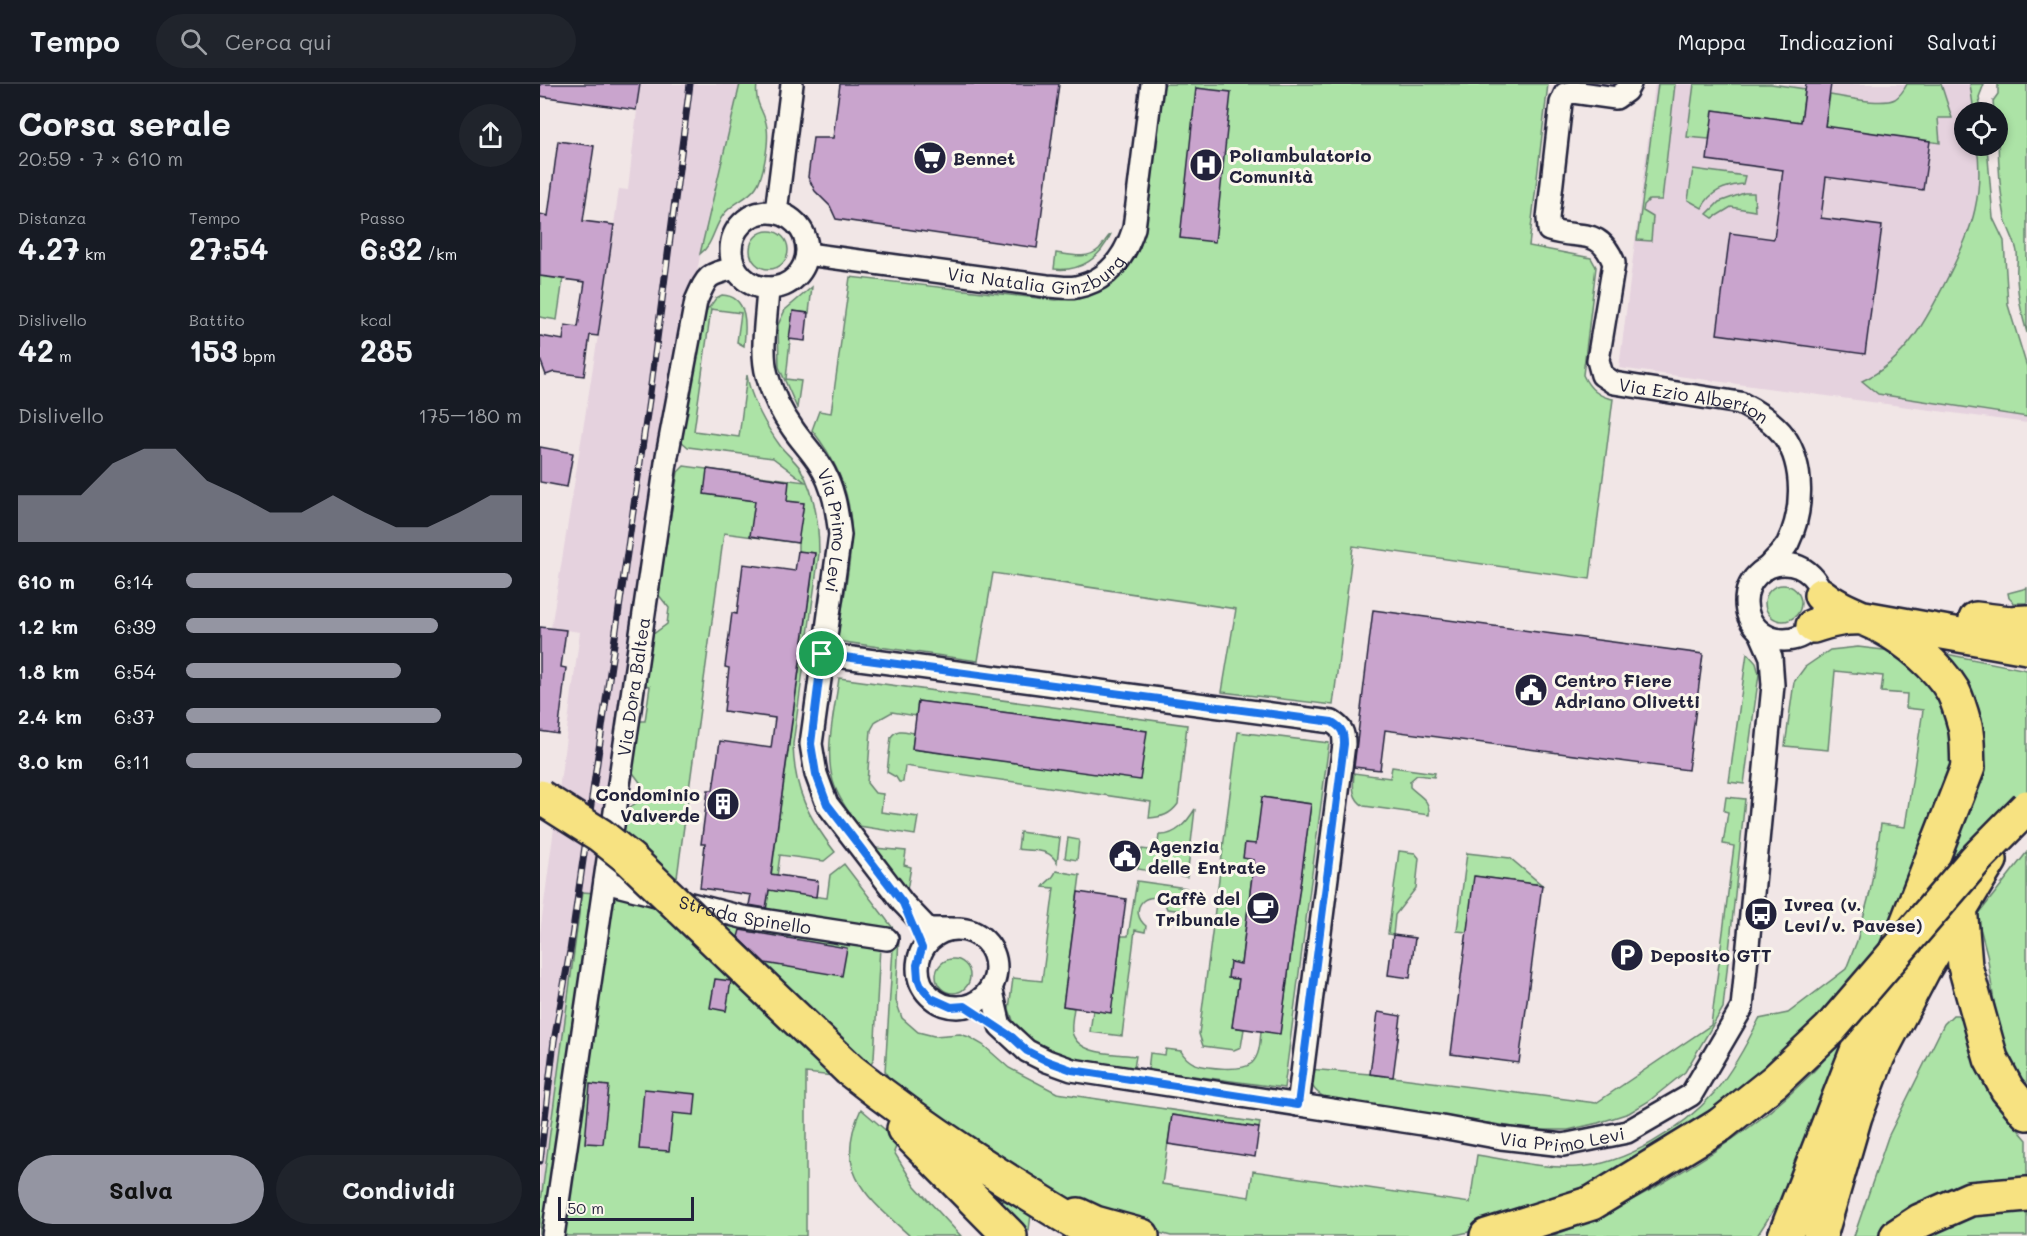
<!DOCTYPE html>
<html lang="it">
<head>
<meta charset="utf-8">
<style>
  :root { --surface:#171b24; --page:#20242c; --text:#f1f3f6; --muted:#9ea1a6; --line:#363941; --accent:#9495a2 }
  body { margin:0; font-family:Mali,sans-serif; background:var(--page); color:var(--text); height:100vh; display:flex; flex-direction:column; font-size:22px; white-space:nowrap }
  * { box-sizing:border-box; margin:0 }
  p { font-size:20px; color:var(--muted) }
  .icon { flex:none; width:33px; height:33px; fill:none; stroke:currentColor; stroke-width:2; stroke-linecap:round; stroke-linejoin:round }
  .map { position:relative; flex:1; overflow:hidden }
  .details { display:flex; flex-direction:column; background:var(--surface); width:540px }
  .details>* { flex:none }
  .controls { position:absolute; left:1414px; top:18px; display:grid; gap:12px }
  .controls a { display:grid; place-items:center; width:54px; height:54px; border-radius:50%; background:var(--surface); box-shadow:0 3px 9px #0003; font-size:30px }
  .scale { position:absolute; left:18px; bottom:15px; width:136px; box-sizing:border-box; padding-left:6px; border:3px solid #22223b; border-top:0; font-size:16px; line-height:21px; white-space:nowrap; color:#22223b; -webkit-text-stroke:4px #fbf7ec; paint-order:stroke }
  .pin { position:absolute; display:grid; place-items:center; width:51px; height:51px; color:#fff; margin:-26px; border:3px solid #fff; border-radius:50%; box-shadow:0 2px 6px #0007 }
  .round { display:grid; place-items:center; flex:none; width:63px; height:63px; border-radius:32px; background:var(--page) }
  .head { display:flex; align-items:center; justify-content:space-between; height:102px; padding:0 18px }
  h1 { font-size:33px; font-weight:700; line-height:45px }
  .figures { display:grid; grid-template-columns:repeat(3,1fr); gap:9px; height:102px; padding:6px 18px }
  .figures div { display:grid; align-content:center }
  .figures b { font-size:30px; font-weight:700 }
  .figures small { font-size:16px; font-weight:400 }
  .figures p { font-size:16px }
  .chart { height:168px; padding:12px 18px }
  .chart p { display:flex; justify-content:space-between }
  .chart svg { width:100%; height:108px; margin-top:6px; fill:var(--accent); opacity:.7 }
  .action { display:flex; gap:12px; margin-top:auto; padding:12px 18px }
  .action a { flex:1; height:69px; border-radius:36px; background:var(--accent); color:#111; font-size:24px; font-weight:700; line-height:69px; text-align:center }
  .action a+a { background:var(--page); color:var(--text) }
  ul { padding:0 18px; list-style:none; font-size:20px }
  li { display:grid; grid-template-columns:96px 72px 1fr; align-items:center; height:45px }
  li i { height:15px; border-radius:8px; background:var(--accent) }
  header { display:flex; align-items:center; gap:36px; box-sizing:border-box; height:84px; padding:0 30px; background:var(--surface); border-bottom:2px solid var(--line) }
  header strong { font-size:28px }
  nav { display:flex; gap:33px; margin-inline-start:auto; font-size:21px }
  .search { width:420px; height:54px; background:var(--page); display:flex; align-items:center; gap:15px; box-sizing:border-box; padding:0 21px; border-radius:33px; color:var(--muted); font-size:22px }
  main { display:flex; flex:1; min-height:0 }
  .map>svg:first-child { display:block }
  .built { fill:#e5d2de }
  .green { fill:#ace3a6; stroke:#678270; stroke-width:1.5 }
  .building { fill:#c9a4cd; stroke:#22223b; stroke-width:1.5 }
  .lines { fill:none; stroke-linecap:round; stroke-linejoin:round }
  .street-casing { stroke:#22223b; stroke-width:26 }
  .primary-casing { stroke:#22223b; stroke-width:38 }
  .street { stroke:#fbf7ec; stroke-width:21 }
  .primary { stroke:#f7e281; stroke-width:33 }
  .rail-casing { stroke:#22223b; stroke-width:7 }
  .rail { stroke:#fbf7ec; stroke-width:4.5; stroke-dasharray:14; stroke-linecap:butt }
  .primary-bridge-casing { stroke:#22223b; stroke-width:38; stroke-linecap:butt }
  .primary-bridge { stroke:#f7e281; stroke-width:33 }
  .route-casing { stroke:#fff; stroke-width:12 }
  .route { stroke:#1a73e8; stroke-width:8 }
  .labels { text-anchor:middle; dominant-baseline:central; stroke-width:6; stroke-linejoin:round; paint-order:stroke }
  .poi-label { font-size:18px; font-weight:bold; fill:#22223b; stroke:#fbf7ec; text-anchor:start }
  .street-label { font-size:18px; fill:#22223b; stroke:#fbf7ec }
</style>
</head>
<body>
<header>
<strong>Tempo</strong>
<div class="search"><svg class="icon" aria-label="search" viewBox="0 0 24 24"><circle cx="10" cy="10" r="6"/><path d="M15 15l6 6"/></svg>Cerca qui</div>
<nav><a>Mappa</a><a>Indicazioni</a><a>Salvati</a></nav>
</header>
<main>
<section class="details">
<div class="head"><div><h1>Corsa serale</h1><p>20:59 · 7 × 610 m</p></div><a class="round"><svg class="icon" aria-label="share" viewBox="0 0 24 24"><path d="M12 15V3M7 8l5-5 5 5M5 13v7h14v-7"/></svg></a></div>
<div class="figures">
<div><p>Distanza</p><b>4.27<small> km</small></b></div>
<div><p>Tempo</p><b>27:54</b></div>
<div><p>Passo</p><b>6:32<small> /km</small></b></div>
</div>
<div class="figures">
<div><p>Dislivello</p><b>42<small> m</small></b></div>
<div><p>Battito</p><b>153<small> bpm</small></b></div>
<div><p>kcal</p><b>285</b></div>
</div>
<div class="chart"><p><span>Dislivello</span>175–180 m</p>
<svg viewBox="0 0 160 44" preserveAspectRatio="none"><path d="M0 44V25L10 25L20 25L30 12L40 6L50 6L60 19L70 25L80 32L90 32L100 25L110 32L120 38L130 38L140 32L150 25L160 25V44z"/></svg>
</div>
<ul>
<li><b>610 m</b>6:14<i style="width:97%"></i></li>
<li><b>1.2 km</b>6:39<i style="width:75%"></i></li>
<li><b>1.8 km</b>6:54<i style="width:64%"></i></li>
<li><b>2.4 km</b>6:37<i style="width:76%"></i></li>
<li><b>3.0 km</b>6:11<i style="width:100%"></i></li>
</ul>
<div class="action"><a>Salva</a><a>Condividi</a></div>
</section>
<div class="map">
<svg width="1487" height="1152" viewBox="0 0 1487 1152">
  <rect width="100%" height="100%" fill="#f1e6e6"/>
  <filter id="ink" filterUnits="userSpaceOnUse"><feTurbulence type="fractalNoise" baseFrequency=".0167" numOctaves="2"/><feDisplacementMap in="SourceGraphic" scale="12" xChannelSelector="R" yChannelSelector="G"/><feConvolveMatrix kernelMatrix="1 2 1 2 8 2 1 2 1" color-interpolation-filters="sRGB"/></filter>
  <g filter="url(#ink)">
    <path class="built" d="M100,0H200L166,140L152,215L56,809H42L0,1124V849L40,548L11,544L58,252L79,105L88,106Z
      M1115,0H1430L1436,28H1425V62H1441L1447,168L1487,305V339L1079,284Z"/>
    <path class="green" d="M200,0H217C214,22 225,26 227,44C229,58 224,92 216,103C208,115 192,119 184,130C174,142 173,161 160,170Z
      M624,0H1008L989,162L1051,174L1056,183L1043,291C1049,304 1059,313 1073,315L1050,495L813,462L793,621L682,608L696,525L453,489L438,577L297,557C309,472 331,420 272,346L279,327L291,329L310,193L515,216C557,216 594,192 604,150Z
      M1118,0H1135L1122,116H1109L1104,121L1103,127L1113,133L1111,157L1097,156Z
      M1154,0H1231L1265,5L1261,38L1174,26L1169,55L1147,53Z
      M1367,0H1401L1412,34H1398L1400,59L1285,43L1290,11C1305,13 1342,22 1355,15C1361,11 1364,6 1367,0Z
      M1430,0H1444L1439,13L1441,28H1434Z
      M1458,0H1487V249C1482,232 1478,213 1477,195C1476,186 1478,177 1477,168C1475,155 1467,145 1465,133C1458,98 1458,63 1458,28H1454L1453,17L1458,10Z
      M1437,62H1447L1453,134L1464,157L1468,221L1487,283V333L1338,310L1322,297C1367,277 1389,231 1410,189C1420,168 1430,148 1435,125C1440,103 1440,84 1437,62Z
      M1153,85L1205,92L1203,100C1185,102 1170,107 1162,124L1148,116Z
      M1204,109H1214L1215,127L1191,123L1173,134L1167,130L1179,118Z
      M210 166a19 19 0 1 1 38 0a19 19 0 1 1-38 0Z
      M571,150C560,174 541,188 514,185L516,169C531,171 547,176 559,165C564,160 566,154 571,150Z
      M0,192L23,195L17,236L0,233Z
      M272,203L269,229L253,227L246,295L261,297L257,324L239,283L238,241L245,226Z
      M182,211C209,212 206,243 204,262L197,258L201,229L171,225L154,347L199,353L207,291C210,314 227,344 241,363C247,370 254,376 260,384C275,408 279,443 279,470L253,660C254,706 268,733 295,768L284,777L240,771L235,807L287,814L290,791L304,780L359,852L356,917L362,934L378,948L394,952L420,950L429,953L443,961L469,984L517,1009L720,1039L719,1044L632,1031L622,1100L709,1113L713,1087L930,1119L937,1071C970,1076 1004,1085 1037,1083C1085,1081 1143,1044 1174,1009C1192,987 1207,960 1219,935L1248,929L1306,885L1317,857L1330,808L1341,740L1365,743L1383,626L1366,624L1367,610L1341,608L1343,592L1295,587L1288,666L1245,662L1254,598L1265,583L1290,566L1318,563L1352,567L1377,582L1409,624L1417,681L1352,858L1233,986L1085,1090L947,1144L911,1152H631L573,1137L505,1111L341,995L348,993L345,987L354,849L226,829L275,470L258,467V459L184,449L135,808L78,777L85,727L100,716L102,701L91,686L99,637H105L110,602L104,601L112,551L127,540L129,524L118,510L138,388L144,382L265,398L233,374L148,363L141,357L165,223L169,224L176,214Z
      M1225 519a18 18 0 1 1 36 0a18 18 0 1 1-36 0Z
      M1487,504V519H1474L1469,514L1468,509Z
      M1391,567L1487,586V715L1388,823L1431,697Z
      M1207,569L1216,579L1219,590L1204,700L1189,698Z
      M299,594L647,641L638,720C630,731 622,733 609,734L611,718L365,682L363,698H359L356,693L347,688L351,653C357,644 364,647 374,649L372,665L600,695L606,647L378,617L376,632L352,628L336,637L331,646L327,699L335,709L343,710L341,728L378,733L375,751L319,742C308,728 298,714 293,697C284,665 295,626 299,594Z
      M698,648L789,659L744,1004L608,986L610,969L625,971L626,965L641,967C644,973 649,977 655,980C667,984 702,988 712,979C720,971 720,958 721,947L740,949L771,720L723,713L716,760L705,759L714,776L701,880L690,879L689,894L699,895L692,943L704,945L701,963L694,966L663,962L659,950Z
      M852,683L895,689L894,693L877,691L870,697V703C879,712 891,716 889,731L824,722C811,714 813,702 814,689L850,694Z
      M1186,713L1205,715L1183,924L1145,988L1109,1017L1089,1029L1058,1039L1028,1046H993L786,1014C772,1007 770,999 768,985L830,990L1056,1019L1171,941L1194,762L1183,760L1188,728L1184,727Z
      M655,725L647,793L598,785L602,765L617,767L619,751C636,752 647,738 655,725Z
      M480,748L520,754L517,779C509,763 493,768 478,765Z
      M528,754L539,756L537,776L525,774Z
      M335,764L366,767L364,781L371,783L367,806Z
      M859,767L875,769L879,774L876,804L855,831L853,851L848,850Z
      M1487,768V1014L1460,959L1447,870L1437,832Z
      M927,769L970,774L1002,801L935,792L927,848L917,847Z
      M516,787L540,791L523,922L534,924C533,931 531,940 532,948C538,972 576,969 596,972L594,984L528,975L488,954L475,942L469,925L473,894L502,897L514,804L503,803C507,796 513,796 516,787Z
      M597,797L646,804L643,827L627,825L624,817C604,805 588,827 606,842L605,848L595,846L582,952L550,948L553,926L571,928L581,852H588Z
      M42,808L56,809L9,1152H0V1124Z
      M73,808L340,862L334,974L322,995L266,989V1152H21Z
      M396 892a17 17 0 1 1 34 0a17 17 0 1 1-34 0Z
      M1413,931H1422L1458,1017L1469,1035L1487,1056V1099L1359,1135L1337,1152H1314L1348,1053L1404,940Z
      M1320,934L1265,1077L1217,1152H1011C1047,1140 1081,1122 1114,1104C1170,1072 1223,1038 1269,992C1287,974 1303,954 1320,934Z
      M321,1025L358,1057L354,1068L375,1102L421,1152H370C327,1113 292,1088 321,1025Z
      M441,1104L491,1131L489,1146L483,1145Z
      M1487,1120V1152H1372L1392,1138Z"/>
    <path class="building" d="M0,0H100L96,26L0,12Z
      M300,0H519L497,164L296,135L290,122L275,107L268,93L273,54H293Z
      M1266,0H1291L1285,42L1390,57L1383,106L1286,93L1281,134L1342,142L1325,270L1177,250L1190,149L1234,155L1243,86L1167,76L1173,26L1261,38Z
      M656,4L691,8L675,158L640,154Z
      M18,57L54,62L43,137L74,141L58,252L50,251L44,292L14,288L6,291L0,275V252L23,256L25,241L38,243L45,198L0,192V130L8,132Z
      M253,227L268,229L265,257L249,255Z
      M0,363L33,369L27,403L0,398Z
      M167,385L249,397L247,417L264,419L258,459L210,452L215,417L164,410Z
      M258,467L275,469L231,790L278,797L276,813L229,806L226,824L209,821L211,811L160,804L165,760H161L168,706H173L180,657L231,664L235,634L184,627L189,584L185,583L192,529L197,530L203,480L255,487Z
      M833,526L1163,570L1148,686L845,646L840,686L814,683Z
      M0,543L26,546L21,583L26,584L18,650L0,647Z
      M378,617L607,647L600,696L372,665Z
      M722,713L771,720L740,950L692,943L699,895L688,894L690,878L701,880L714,776L703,774L705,759L716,760Z
      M934,792L1002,801L979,979L911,970Z
      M538,808L586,815L571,929L523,922Z
      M200,846L307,864L302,892L225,879L198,853Z
      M853,851L875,854L870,894L848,891Z
      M175,895L191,897L186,927L170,924Z
      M838,928L861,932L853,993L830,990Z
      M50,1000L69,1002L63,1060L45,1059Z
      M104,1005L156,1010L154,1031L133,1029L129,1067L99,1065Z
      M632,1031L719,1044L715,1073L628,1060Z"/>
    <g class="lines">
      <defs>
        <g id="street">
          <path id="s1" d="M1090,0L1086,7L1076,14L1033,8L1025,10L1021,19L1008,134L1009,146C1040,156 1059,142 1074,179L1058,276L1062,291L1074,299L1200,319C1216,327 1233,337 1244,352C1265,382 1263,428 1248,459C1243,468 1233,477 1227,484"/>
          <circle cx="229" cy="166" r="38"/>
          <path d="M236,128L252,0"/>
          <path id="s2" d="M267,170L507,202C517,202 527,205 536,203C568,197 585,173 594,144L612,0"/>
          <path id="s3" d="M228,204C227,230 220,267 227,291C232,309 242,330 253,345C261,357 272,368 280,381C294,403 297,427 300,451L271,660L276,690L287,720L363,819L388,845H411"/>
          <circle cx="1244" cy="518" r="38"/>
          <path d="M282,570L792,638C802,644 804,649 804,660L758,1021"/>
          <path id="s4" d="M65,798L202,833L347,855"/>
          <circle cx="417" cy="884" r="39"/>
          <path id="s5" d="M451,903L460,942L487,967L507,977L532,986L902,1043L961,1054L1023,1061L1087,1048L1151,1011L1202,924L1233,601L1231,573L1220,548"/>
          <path id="s6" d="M13,1152L127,372L156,217C168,190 167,191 195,184"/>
        </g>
        <path id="primary" d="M1436,535L1470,539L1487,538
          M1273,542C1291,536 1305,533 1324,534L1487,563
          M1420,822L1425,882L1451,975L1467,1005L1487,1029
          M310,986C388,1048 472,1101 558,1152
          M364,1045L470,1152
          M538,1131L555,1139L602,1152
          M947,1152L1052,1119L1180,1041
          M1245,1152L1428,683C1427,670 1428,655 1425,642C1422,631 1418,617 1413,607C1397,581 1368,557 1342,543C1321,532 1300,527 1281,511
          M1280,1152L1315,1032L1338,972L1383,886L1450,776
          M1357,1152L1380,1137L1430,1115L1487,1110"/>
      </defs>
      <use href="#street" class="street-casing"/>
      <use href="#primary" class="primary-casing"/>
      <use href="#street" class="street"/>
      <use href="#primary" class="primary"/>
      <defs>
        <path id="rail" d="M0,1077L14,957L30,867L110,309L150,0"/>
      </defs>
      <use href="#rail" class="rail-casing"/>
      <use href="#rail" class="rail"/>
      <defs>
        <path id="primary-bridge" d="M0,713L60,751L90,775L310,986
          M1180,1041L1235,997L1290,945L1436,775L1487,723"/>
      </defs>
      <use href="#primary-bridge" class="primary-bridge-casing"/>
      <use href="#primary-bridge" class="primary-bridge"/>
    </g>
  </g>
  <g class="lines" filter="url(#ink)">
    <defs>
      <path id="route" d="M282,570L792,638C802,644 804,648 804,660L758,1021L532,986L507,977L487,967L472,953L425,922L411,923L391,914L381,902L378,894L377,881L382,864L363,819L287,720L276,690L271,660Z"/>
    </defs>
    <use href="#route" class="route-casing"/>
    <use href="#route" class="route"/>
  </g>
  <defs>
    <symbol id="supermarket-disc" viewBox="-11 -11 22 22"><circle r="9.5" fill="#22223b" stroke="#fbf7ec"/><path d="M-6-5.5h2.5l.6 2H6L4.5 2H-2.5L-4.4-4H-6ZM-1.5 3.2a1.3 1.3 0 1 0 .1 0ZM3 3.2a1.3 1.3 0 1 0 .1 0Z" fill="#fff"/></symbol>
    <symbol id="hospital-disc" viewBox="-11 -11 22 22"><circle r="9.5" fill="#22223b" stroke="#fbf7ec"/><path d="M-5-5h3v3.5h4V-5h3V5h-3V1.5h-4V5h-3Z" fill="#fff"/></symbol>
    <symbol id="civic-disc" viewBox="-11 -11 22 22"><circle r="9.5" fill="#22223b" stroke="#fbf7ec"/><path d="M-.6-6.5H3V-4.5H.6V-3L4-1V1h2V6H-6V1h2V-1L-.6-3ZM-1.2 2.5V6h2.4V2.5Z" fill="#fff"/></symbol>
    <symbol id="building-disc" viewBox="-11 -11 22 22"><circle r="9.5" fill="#22223b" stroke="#fbf7ec"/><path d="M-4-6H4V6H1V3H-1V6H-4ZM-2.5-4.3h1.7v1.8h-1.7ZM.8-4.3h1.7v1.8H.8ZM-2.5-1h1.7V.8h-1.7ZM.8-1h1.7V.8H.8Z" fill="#fff"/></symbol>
    <symbol id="cafe-disc" viewBox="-11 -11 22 22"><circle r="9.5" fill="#22223b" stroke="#fbf7ec"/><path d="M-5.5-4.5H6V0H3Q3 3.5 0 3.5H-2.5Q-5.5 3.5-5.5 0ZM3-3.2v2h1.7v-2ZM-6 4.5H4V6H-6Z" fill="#fff"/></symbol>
    <symbol id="bus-disc" viewBox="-11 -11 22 22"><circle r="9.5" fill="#22223b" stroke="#fbf7ec"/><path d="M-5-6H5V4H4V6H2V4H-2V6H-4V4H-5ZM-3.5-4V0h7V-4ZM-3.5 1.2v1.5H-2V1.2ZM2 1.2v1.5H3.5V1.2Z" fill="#fff"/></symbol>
    <symbol id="parking-disc" viewBox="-11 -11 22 22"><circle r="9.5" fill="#22223b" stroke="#fbf7ec"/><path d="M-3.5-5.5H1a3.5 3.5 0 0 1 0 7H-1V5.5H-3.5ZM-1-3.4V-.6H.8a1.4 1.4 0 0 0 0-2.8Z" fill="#fff"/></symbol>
  </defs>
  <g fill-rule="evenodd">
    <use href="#supermarket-disc" x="371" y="55" width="38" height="38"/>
    <use href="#hospital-disc" x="647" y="62" width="38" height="38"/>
    <use href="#civic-disc" x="972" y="587" width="38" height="38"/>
    <use href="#building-disc" x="164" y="701" width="38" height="38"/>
    <use href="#civic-disc" x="566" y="753" width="38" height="38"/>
    <use href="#cafe-disc" x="704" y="805" width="38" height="38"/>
    <use href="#bus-disc" x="1202" y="811" width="38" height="38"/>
    <use href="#parking-disc" x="1068" y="852" width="38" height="38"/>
  </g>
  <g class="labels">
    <g class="poi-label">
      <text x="689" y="71">Poliambulatorio<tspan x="689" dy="21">Comunità</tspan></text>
      <text x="413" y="74">Bennet</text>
      <text x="1014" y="596">Centro Fiere<tspan x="1014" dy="21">Adriano Olivetti</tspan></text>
      <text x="160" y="710" text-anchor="end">Condominio<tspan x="160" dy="21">Valverde</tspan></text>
      <text x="608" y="762">Agenzia<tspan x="608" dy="21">delle Entrate</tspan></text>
      <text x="700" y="814" text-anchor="end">Caffè del<tspan x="700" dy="21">Tribunale</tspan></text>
      <text x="1244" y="820">Ivrea (v.<tspan x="1244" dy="21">Levi/v. Pavese)</tspan></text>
      <text x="1110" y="871">Deposito GTT</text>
    </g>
    <g class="street-label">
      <text stroke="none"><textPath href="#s2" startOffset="234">Via Natalia Ginzburg</textPath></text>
      <text stroke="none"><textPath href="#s1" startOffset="498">Via Ezio Alberton</textPath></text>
      <text stroke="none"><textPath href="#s3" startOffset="261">Via Primo Levi</textPath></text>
      <text stroke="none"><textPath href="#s6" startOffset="555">Via Dora Baltea</textPath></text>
      <text stroke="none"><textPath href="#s4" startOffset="144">Strada Spinello</textPath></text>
      <text stroke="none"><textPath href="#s5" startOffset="622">Via Primo Levi</textPath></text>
    </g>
  </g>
</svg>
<div class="controls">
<a><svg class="icon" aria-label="locate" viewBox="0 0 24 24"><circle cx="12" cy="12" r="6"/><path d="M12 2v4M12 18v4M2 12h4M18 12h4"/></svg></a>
</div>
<div class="scale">50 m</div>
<div class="pin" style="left:282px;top:570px;background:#1e9e55"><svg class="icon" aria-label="arrive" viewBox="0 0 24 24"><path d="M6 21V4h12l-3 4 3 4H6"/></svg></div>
</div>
</main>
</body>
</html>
